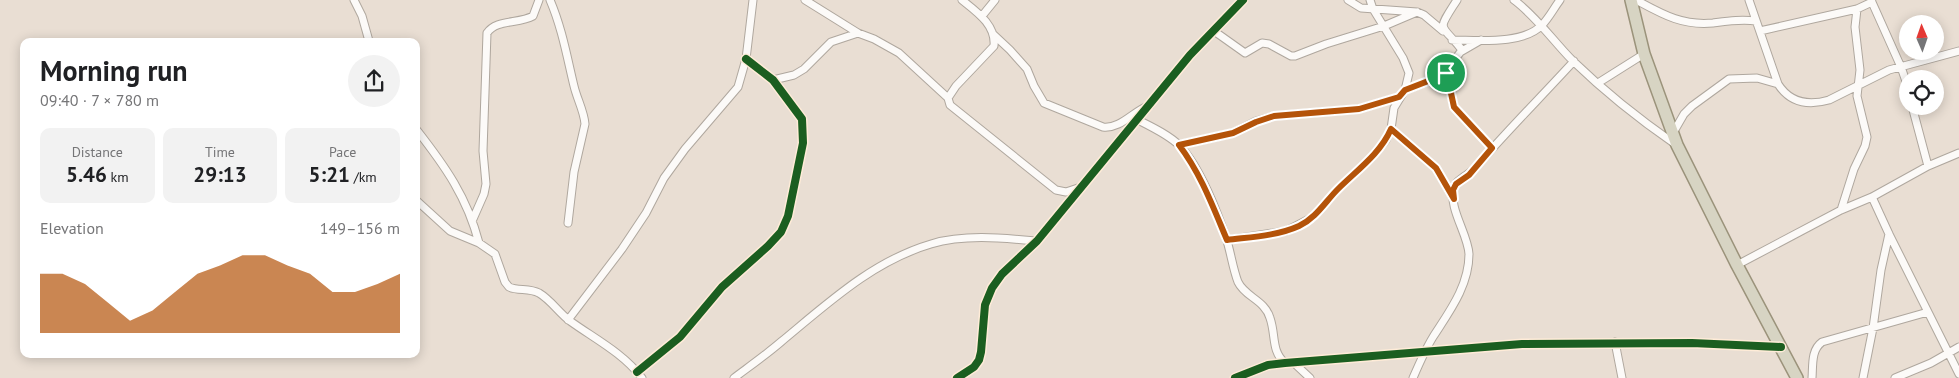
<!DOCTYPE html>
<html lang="en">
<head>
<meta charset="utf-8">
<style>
  :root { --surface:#fff; --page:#f2f2f2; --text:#202124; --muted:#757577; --accent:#b45309 }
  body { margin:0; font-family:"PT Sans",sans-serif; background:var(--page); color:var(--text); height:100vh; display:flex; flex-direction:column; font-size:19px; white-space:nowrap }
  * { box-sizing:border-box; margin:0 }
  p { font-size:16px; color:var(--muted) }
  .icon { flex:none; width:28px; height:28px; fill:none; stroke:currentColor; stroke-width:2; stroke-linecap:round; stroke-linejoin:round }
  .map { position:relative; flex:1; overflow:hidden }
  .drawer { position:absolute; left:20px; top:38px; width:400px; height:320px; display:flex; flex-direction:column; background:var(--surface); border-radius:10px; box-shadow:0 2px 12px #0003 }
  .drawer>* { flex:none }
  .needle { width:32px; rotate:358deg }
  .fabs { position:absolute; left:1899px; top:15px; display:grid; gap:10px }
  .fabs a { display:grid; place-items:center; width:45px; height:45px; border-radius:50%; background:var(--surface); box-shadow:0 2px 12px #0003; font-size:25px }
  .pin { position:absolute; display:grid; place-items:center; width:42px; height:42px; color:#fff; margin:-21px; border:2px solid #fff; border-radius:50%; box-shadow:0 1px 5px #0007 }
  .round { display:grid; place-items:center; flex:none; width:52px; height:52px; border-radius:26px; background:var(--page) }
  .headline { display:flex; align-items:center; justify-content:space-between; height:85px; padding:0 20px }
  h1 { font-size:28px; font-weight:700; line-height:38px }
  .stats { display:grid; grid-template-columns:repeat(3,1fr); gap:8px; height:85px; padding:5px 20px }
  .stats div { display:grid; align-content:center; border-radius:10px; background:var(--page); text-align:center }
  .stats b { font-size:21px; font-weight:700 }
  .stats small { font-size:14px; font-weight:400 }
  .stats p { font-size:14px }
  .chart { height:140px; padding:10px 20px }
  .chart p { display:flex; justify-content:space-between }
  .chart svg { width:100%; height:90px; margin-top:5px; fill:var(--accent); opacity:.7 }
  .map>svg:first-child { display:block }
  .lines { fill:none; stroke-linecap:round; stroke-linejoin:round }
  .minor-casing { stroke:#afa79e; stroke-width:9 }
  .trunk-casing { stroke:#9b937b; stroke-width:14 }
  .minor { stroke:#fcfaf8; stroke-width:7 }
  .trunk { stroke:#d7d4c3; stroke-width:11 }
  .cycleway-casing { stroke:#ffecd8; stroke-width:11 }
  .cycleway { stroke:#1b5e20; stroke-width:8 }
  .route-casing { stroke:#fff; stroke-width:10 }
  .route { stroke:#b45309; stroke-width:6 }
</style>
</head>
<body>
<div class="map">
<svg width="1959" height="378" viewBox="0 0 1959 378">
  <rect width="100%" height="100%" fill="#e9ded3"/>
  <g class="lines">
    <defs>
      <path id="minor" d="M354,0L362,16L369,41
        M550,0C562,28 567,57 574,86C577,99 584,111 585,124L574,172L568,223
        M805,0L858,33L874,39L899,53L948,98
        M962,0C977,12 996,25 994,46L956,86L948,98L950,105L1056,190L1066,192L1078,188
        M1348,0L1361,8L1417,12L1424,15L1443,31
        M1457,0C1436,33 1440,22 1462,50L1446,71L1454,107L1492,148
        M1514,0C1537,17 1553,41 1573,61C1605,92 1639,119 1675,144
        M1636,0C1662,14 1682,26 1713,23C1728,21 1740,19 1756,21
        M1749,0L1778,84C1790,103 1808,106 1829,100L1889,70L1959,51
        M1871,0L1901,67L1908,87
        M982,16L995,0
        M1214,31L1245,53L1262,43L1269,44L1291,56H1295L1326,44L1384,26L1417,12
        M1760,31L1857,9L1872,2
        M994,35L1010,50L1027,69L1034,86L1044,103L1103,127C1121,129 1133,111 1150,105
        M1452,40C1478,40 1523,45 1542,25C1549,18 1554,8 1560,0
        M1462,51L1481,40
        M773,80L794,75L804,69L831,42L858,33
        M1598,83L1644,54
        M1405,90L1424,83L1446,71
        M1912,106L1928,166
        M1138,120C1152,127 1169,135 1180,146C1200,167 1218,213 1227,241C1231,254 1233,269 1238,282C1245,297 1265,300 1270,318C1276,335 1271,351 1285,363
        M416,129C445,166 467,197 479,243
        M1391,129L1436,168L1452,196
        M1673,133L1684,114L1692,106L1729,79L1757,78L1778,84
        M1179,145L1233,133L1256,121L1274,116L1359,109L1399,97
        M1872,197L1889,234L1959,374
        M416,200L450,231L479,243L495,254L505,282L509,287C518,291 529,288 539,293C551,300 559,313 570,321C595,339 623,353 642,378
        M1841,210L1854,169L1865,146L1867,137L1857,96L1860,70L1855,27L1857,9
        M473,219L484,194L486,184L483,151L487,33C496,19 519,24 533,16L539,0
        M1227,240L1286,231L1313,217L1338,189L1371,158L1386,140L1391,129L1394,108L1405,90L1409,73L1403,58L1373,9L1370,0
        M1737,265L1841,210L1872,197L1928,166L1959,153
        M568,320L622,249L646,213L664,178L685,149L738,87L746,59L753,0
        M1615,342L1622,378
        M1294,363L1310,378
        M637,372L680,337L722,287L768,246L781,232L788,216L803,143L802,119L773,80L746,59
        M734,378C750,366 767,354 782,341C828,303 873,261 931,244C964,234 1003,238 1037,241
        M957,378L974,367L979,360L981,352L985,305L992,288L1002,274L1037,241L1190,55L1243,0
        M1235,378L1268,365L1285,363L1522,344L1692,343L1781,347
        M1413,378C1419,364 1425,350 1433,337C1449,312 1469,286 1469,254C1468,234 1448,208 1454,188C1456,179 1469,175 1475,168C1507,131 1541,97 1574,61
        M1812,378C1813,365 1811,350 1822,342L1928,312
        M1863,378L1873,328L1881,270L1889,234
        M1895,378L1931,363L1959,347"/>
      <path id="trunk" d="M1631,0L1644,54L1677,145L1737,265L1797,378"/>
    </defs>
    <use href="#minor" class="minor-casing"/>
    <use href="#trunk" class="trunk-casing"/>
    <use href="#minor" class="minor"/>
    <use href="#trunk" class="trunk"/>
    <defs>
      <path id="cycleway" d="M637,372L680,337L722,287L768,246L781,232L788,216L803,143L802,119L773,80L746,59
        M957,378L974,367L979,360L981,352L985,305L992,288L1002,274L1037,241L1190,55L1243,0
        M1235,378L1268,365L1285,363L1522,344L1692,343L1781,347"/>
    </defs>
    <use href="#cycleway" class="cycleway-casing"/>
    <use href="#cycleway" class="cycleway"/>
  </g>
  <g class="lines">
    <defs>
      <path id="route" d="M1446,70L1454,107L1492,148L1469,175L1456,184L1453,190L1454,199L1436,168L1391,129C1380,154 1357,170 1338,189C1325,202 1316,218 1299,226C1277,236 1250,237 1227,240C1213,207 1201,174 1179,145L1233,133L1256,122L1274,116L1359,109L1399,97L1405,90L1436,78Z"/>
    </defs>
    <use href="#route" class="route-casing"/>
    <use href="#route" class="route"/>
  </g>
</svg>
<div class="fabs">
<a><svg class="needle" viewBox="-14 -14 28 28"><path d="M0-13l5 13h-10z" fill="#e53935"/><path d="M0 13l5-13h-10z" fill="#757577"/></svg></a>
<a><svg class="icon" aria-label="locate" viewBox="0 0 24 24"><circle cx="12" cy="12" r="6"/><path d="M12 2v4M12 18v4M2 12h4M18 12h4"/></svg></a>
</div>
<div class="pin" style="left:1446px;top:73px;background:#1e9e55"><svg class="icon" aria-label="arrive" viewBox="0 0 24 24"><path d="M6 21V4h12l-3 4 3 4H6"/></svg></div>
<section class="drawer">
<div class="headline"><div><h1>Morning run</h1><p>09:40 · 7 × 780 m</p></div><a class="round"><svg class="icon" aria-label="share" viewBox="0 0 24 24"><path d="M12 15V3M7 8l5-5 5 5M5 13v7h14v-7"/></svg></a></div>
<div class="stats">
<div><p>Distance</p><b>5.46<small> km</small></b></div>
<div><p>Time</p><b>29:13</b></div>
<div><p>Pace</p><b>5:21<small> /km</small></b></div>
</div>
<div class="chart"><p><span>Elevation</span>149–156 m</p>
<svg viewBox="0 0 160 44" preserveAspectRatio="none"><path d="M0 44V15L10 15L20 20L30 29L40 38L50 33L60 24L70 15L80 11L90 6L100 6L110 11L120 15L130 24L140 24L150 20L160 15V44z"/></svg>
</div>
</section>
</div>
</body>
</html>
